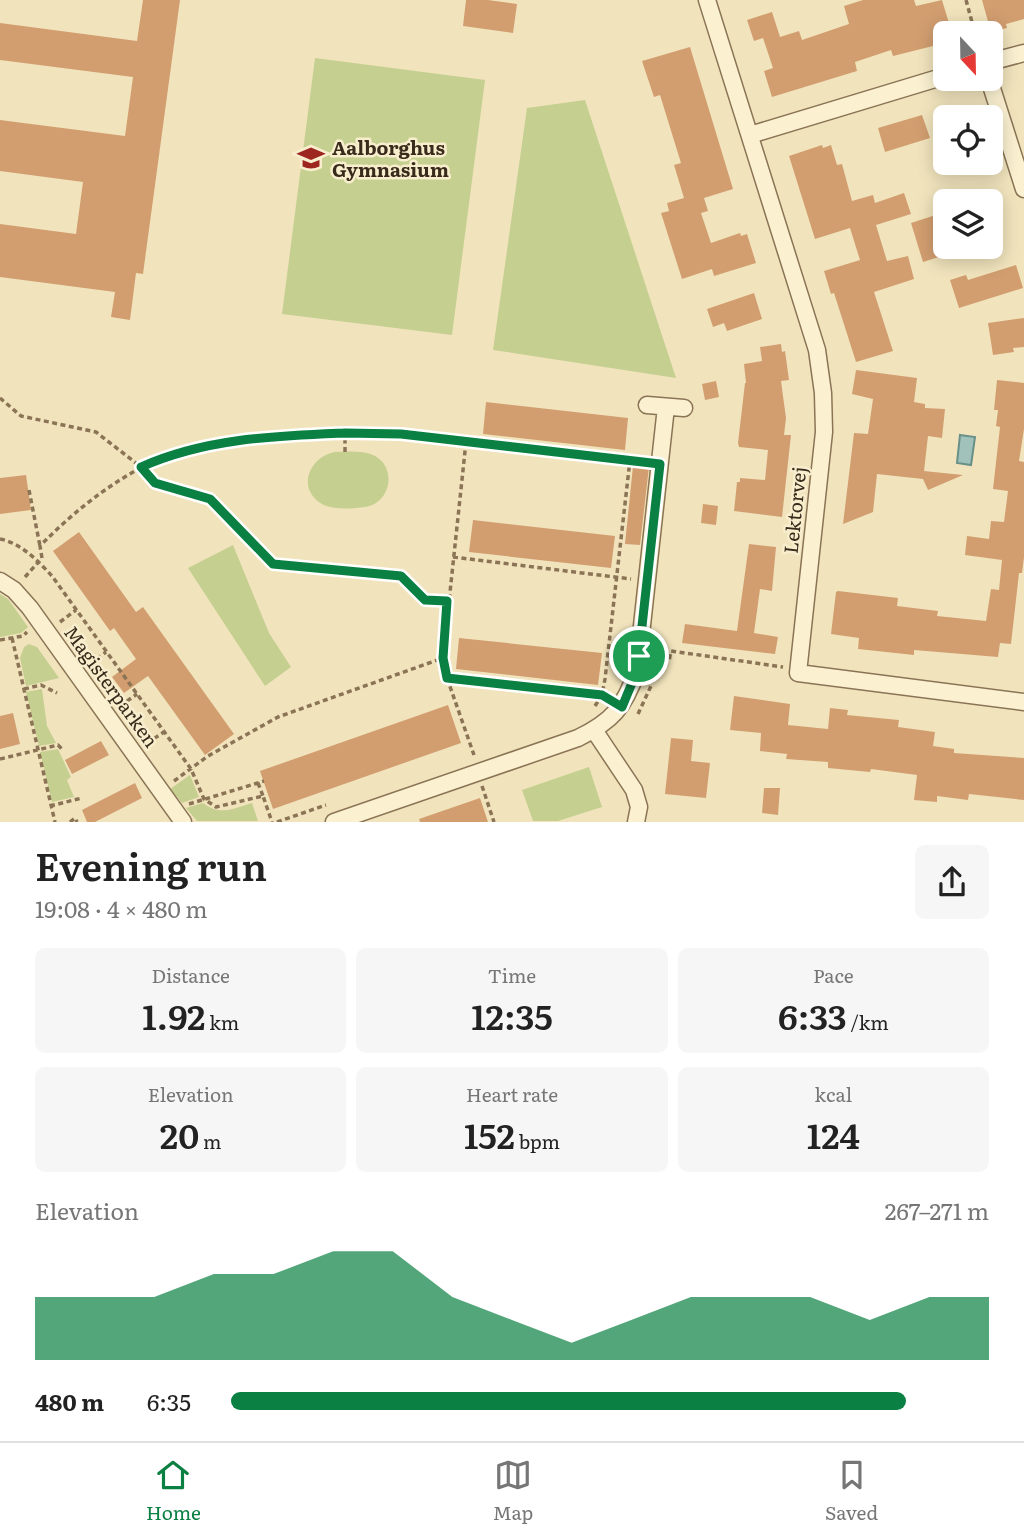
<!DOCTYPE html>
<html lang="en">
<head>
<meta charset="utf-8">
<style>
  :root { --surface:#fff; --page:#f6f6f6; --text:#222; --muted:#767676; --line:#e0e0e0; --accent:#0b8043 }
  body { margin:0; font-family:Literata,serif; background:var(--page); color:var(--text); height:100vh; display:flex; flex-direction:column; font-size:26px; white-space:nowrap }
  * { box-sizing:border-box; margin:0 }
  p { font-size:23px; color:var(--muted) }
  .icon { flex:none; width:38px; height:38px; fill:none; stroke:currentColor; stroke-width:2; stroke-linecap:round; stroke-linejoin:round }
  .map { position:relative; height:822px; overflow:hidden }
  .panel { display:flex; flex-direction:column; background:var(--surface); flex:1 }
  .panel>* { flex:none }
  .needle { width:46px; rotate:158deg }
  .tools { position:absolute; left:933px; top:21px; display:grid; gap:14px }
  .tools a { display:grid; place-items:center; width:70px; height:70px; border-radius:10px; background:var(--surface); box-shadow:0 4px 18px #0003; font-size:35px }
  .pin { position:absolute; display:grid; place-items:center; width:60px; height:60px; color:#fff; margin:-30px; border:4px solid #fff; border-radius:50%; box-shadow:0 2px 7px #0007 }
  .round { display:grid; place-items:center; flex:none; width:74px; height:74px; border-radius:10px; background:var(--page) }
  .head { display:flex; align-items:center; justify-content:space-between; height:119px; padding:0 35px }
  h1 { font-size:38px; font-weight:600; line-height:52px }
  .figures { display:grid; grid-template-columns:repeat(3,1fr); gap:10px; height:119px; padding:7px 35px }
  .figures div { display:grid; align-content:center; border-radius:10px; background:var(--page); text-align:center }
  .figures b { font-size:35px; font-weight:600 }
  .figures small { font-size:19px; font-weight:400 }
  .figures p { font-size:19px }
  .chart { height:196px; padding:14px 35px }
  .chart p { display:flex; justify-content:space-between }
  .chart svg { width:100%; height:126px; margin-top:7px; fill:var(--accent); opacity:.7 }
  ul { padding:0 35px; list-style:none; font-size:23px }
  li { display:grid; grid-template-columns:112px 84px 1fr; align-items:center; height:52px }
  li i { height:18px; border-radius:9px; background:var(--accent) }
  .menu { display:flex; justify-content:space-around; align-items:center; height:98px; border-top:2px solid var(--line); background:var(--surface); font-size:19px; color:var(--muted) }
  .menu a { display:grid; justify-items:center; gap:4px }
  .menu .active { color:var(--accent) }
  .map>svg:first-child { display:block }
  .green { fill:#c5cf90 }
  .water { fill:#a1c2ba; stroke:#689088; stroke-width:2 }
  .building { fill:#d29e70 }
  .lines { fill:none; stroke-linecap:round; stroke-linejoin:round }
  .minor-casing { stroke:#8a7455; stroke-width:19 }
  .path { stroke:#8a7455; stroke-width:3.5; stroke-dasharray:5 3.5; stroke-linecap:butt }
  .minor { stroke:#fbf1d1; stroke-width:16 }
  .route-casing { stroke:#fff; stroke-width:14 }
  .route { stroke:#0b8043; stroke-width:9 }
  .labels { text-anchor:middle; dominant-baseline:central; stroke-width:5; stroke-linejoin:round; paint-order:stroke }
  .poi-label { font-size:19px; font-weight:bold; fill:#382b1b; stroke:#f8eecd; text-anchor:start }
  .street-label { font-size:19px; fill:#382b1b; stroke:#f8eecd }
</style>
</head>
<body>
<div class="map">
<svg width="1024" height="822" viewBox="0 0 1024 822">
  <rect width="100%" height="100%" fill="#f1e4bd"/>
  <path class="green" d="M315,58L485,80L452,335L282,314Z
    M585,100L676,378L493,350L527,108Z
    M335,452C346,452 362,450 373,455C398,466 391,504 365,507C353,509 333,510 322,504C296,489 309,457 335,452Z
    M233,545L269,633L291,667L265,686L188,568Z
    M0,594L8,599L28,627L21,633L0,637Z
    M29,644L37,647L59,678L26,686L20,658L24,647Z
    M42,689L47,726L56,743L39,746L26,692Z
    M58,749L71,777L67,780L74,797L52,802L40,752Z
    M589,767L602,807L558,821H533L522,790Z
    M190,775L199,797L182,803L170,789Z
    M203,803C220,816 232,809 252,803L258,821H197L186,808Z"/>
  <path class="water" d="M960,435L975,437L971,465L957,463Z"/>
  <path class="building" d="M143,0H180L143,274L136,273L130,320L111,317L115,292L0,277V224L76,234L83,182L0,171V120L125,136L133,77L0,60V23L137,41Z
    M466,0H488L517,4L513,33L463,26Z
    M863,0H914L916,6L942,0L952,33H945V43L893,56L891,50L855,62L857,71L772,97L764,71L773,68L763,38L754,41L747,20L772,12L780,37L799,31L802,40L849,24L844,6Z
    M982,0H1024V19L1006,24L1007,28L991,32Z
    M690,47L733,189L704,198L708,211L701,213L711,243L740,233L741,236L747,234L756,263L714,276L712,269L682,279L661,213L669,211L667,203L684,198L674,165L681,163L660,95L654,97L642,61Z
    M922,115L930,138L885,152L878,128Z
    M822,145L823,148L831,145L837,165L842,164L852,201L873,195L875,203L904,193L911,214L876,225L887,261L908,256L914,279L874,292L893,351L856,362L834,293L831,294L824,271L860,260L850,228L815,239L789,156Z
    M945,212V255L923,262L911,223Z
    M1016,265L1023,288L959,308L950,280L966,275L968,280Z
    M754,293L762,319L727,331L724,323L713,327L707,309Z
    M1024,318V347L1013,348L1014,352L993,355L988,323Z
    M781,344L782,352L785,351L789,380L781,381L786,418L784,435H791L782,517L734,511L737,482H740V478L765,480L768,450L739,447L738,443L745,383H746L744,364L762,361L760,347Z
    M856,370L917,378L914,402L925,404V408L945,409L942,438L928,436L924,471L963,475L928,490L923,479L877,474L873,512L843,524L854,433L868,434L873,399L852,394Z
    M997,380L1024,383V429L1019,461L1024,462V557L1022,573H1019L1011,644L1000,643L998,657L914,650V655L858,649L859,638L831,634L836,592L838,591L898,598L897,606L938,611L937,616L986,621L991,589L999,590L1002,560L965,555L967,536L989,539L991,521L1004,522L1008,491L993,489L1000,427L996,426L998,410H994Z
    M716,381L719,397L705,400L702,384Z
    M486,402L628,418L625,450L483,434Z
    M633,466L649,467L640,545L625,544Z
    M26,475L31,510L0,514V478Z
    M703,504L718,506L716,525L701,523Z
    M473,520L615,536L611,568L469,552Z
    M79,532L136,612L143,607L234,734L205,755L148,676L124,693L112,677L136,659L114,628L110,631L53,551Z
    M749,544L776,547L772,591L760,589L754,633L778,637L775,654L682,643L685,624L737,631Z
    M459,638L602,653L598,685L456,669Z
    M734,696L790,704L788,725L828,729L830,708L848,710L847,715L899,720L898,727L935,732L933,746L954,749V753L1024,758V800L969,794L968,800L937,796V802L914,800L917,775L871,769L870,772L828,768V762L786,759L787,754L760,751L761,733L730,730Z
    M448,705L461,743L273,809L260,771Z
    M13,713L20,744L0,749V716Z
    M671,738L693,740L691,761L710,763L706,798L665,794Z
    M101,741L109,755L72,774L65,760Z
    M135,783L142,798L95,822H87L82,810Z
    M764,788H780L778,815L762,813Z
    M480,798L488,822H420L419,819Z"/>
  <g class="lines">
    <defs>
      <path id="minor" d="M707,0L817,350L823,393L824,432L798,673L1024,702
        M990,62L1024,53
        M989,79L1024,189
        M750,135L945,76
        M647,405L684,408
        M0,581L14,590L30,608L183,822
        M594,730L634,790L639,807L636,822
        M334,822L578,738C613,721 624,707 637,671L666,407"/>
    </defs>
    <use href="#minor" class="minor-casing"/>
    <path class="path" d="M966,0L975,33
      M0,398L21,416L96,432L141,467L155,483L210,499L273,564L401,576L425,600L447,601
      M466,442L443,658L447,678L474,755
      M345,452V433
      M29,490L40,546
      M0,539C21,543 38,561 52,576L191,769L204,799L216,807L263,796L272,822
      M453,557L631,579
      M25,577L42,558L40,546C75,510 118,476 164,457C190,446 220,442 247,439C379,423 513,446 644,462
      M60,622L76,610
      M12,638L55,822
      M0,640L23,636L27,632
      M654,659L669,661L671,651L783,667
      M90,664L106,652
      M447,678L601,695
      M24,689L41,685L57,693
      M120,706L137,694
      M595,706L602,695L605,679L630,460
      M638,714L651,686
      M147,743L164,732
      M0,759L58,745L63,750
      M174,781L208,756L278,717L443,658
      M258,783L263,796
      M482,786L494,822
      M189,804L264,781
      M50,806L82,798
      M70,822L75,818L77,822
      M277,822L326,805"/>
    <use href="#minor" class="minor"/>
  </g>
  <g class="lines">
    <defs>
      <path id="route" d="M345,433L401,434L660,464L637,671L622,707L602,695L447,678L443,658L447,601L425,600L401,576L273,564L210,499L155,483L141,467C206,438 275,436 345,433Z"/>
    </defs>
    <use href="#route" class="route-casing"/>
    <use href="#route" class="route"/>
  </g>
  <defs>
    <symbol id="school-bare" viewBox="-9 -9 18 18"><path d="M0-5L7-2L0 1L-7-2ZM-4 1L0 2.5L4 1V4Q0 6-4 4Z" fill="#9d2621" stroke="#f8eecd" stroke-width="2.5" paint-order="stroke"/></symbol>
  </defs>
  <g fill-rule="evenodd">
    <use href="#school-bare" x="292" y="139" width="38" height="38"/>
  </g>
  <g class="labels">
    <g class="poi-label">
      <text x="332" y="147">Aalborghus<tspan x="332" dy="22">Gymnasium</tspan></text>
    </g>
    <g class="street-label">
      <text transform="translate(794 510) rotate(-84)">Lektorvej</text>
      <text transform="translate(112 686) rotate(54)">Magisterparken</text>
    </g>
  </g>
</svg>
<div class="tools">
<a><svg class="needle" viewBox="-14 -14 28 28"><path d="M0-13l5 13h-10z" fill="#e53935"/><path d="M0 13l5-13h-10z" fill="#767676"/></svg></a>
<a><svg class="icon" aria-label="locate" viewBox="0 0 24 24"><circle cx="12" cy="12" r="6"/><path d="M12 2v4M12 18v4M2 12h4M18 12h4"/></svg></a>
<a><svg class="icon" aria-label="layers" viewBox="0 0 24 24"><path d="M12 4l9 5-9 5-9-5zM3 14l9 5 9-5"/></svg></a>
</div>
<div class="pin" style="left:639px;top:656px;background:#1e9e55"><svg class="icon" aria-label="arrive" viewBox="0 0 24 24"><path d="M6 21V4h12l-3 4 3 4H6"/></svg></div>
</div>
<section class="panel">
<div class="head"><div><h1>Evening run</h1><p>19:08 · 4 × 480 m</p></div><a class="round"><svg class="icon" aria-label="share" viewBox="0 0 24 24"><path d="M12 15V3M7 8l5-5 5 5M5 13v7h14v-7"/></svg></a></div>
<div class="figures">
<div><p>Distance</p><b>1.92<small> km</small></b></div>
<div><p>Time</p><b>12:35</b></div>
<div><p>Pace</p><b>6:33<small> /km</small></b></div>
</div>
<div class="figures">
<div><p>Elevation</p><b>20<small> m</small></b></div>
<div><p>Heart rate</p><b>152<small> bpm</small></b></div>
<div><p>kcal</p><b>124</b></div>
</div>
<div class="chart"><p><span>Elevation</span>267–271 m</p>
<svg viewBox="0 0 160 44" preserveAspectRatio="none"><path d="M0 44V22L10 22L20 22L30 14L40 14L50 6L60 6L70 22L80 30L90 38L100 30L110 22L120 22L130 22L140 30L150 22L160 22V44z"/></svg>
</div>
<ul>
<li><b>480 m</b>6:35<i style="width:89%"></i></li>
</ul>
</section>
<nav class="menu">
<a class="active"><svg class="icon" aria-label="home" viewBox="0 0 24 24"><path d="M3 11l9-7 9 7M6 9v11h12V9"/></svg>Home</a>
<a><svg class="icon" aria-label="map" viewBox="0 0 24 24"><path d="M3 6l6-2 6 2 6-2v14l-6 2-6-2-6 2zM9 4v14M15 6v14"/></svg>Map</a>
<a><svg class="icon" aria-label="saved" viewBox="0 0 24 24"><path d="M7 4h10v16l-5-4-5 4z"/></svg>Saved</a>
</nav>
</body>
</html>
